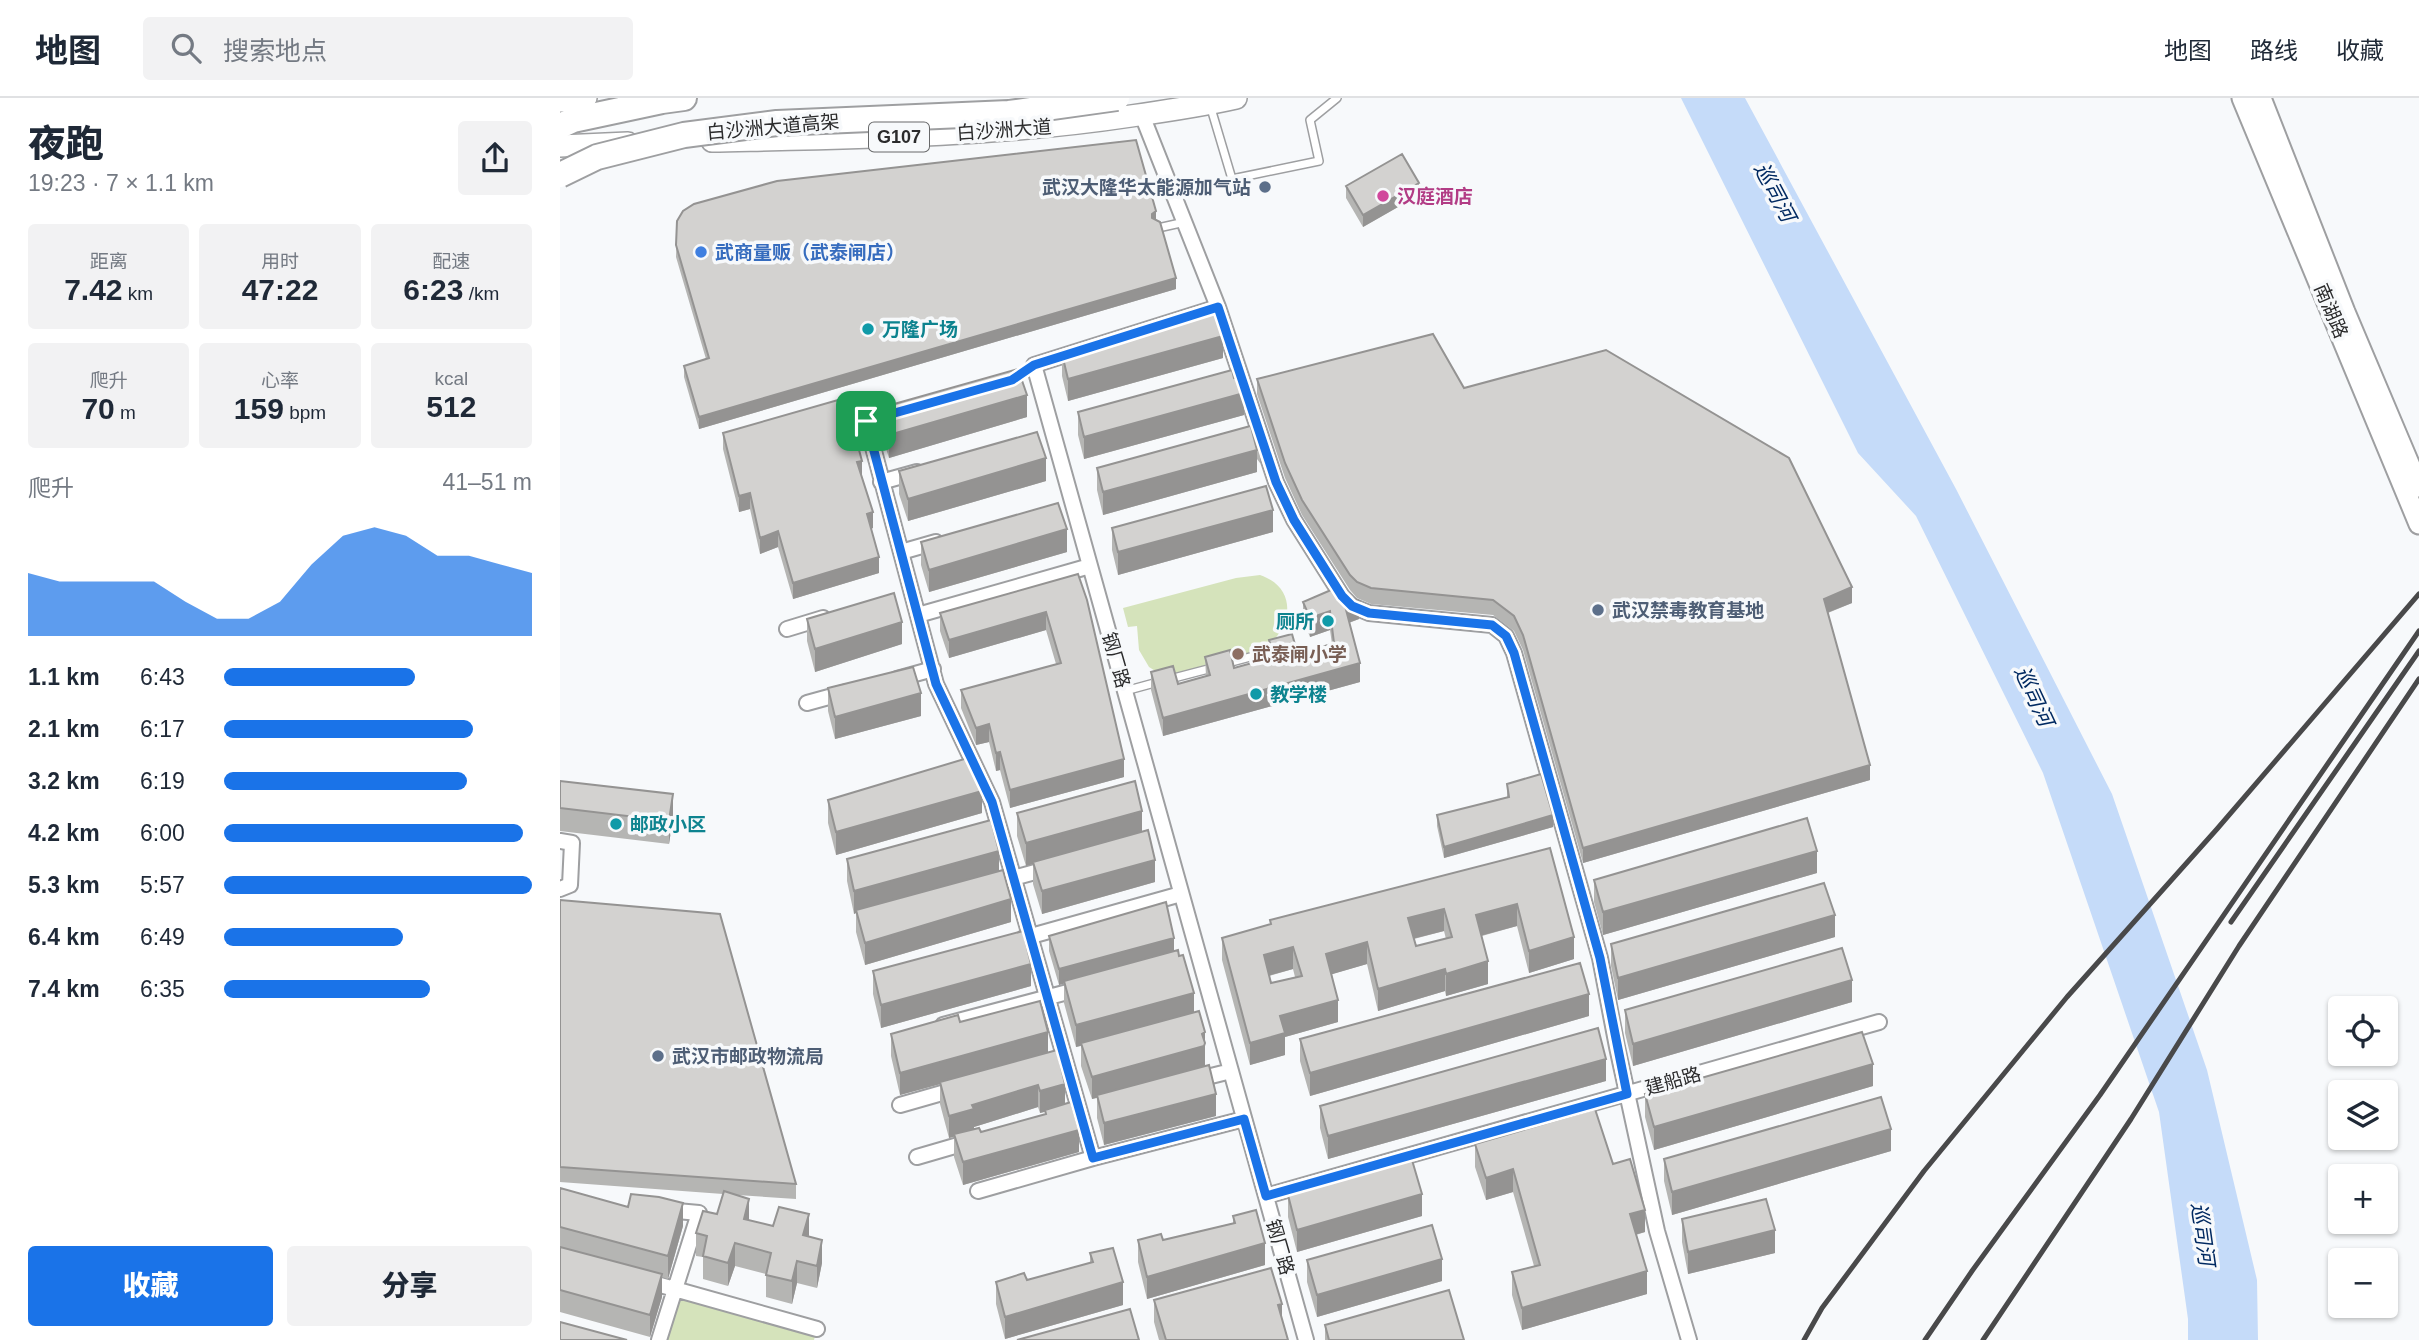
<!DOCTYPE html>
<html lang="zh">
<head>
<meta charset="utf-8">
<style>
  :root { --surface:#fff; --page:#f2f2f3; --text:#1f2937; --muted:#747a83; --line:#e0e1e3; --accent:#1a73e8 }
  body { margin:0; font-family:Arial,"Noto Sans SC",sans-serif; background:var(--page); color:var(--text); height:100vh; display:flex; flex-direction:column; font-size:26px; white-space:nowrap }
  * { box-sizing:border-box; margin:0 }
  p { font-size:23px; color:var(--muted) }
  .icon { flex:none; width:38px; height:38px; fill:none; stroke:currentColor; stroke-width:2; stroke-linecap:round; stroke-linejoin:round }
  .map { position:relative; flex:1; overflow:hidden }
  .details { display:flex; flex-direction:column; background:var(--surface); width:560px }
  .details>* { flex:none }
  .tools { position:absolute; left:1768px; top:898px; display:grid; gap:14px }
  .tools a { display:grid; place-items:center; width:70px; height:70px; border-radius:7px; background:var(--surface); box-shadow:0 2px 5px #0004; font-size:35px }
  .pin { position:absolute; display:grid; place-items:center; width:60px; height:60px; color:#fff; margin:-30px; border-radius:14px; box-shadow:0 4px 10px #0006 }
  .round { display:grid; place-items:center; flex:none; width:74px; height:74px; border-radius:7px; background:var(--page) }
  .summary { display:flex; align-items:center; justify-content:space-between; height:119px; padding:0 28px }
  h1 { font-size:38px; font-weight:800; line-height:52px }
  .stats { display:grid; grid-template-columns:repeat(3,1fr); gap:10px; height:119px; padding:7px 28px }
  .stats div { display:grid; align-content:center; border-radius:7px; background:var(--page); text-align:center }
  .stats b { font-size:30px; font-weight:800 }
  .stats small { font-size:19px; font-weight:400 }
  .stats p { font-size:19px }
  .chart { height:196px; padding:14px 28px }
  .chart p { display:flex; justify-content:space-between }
  .chart svg { width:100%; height:126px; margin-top:7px; fill:var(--accent); opacity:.7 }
  .button { display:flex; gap:14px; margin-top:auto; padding:14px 28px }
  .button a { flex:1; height:80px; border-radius:7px; background:var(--accent); color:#fff; font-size:28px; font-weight:800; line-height:80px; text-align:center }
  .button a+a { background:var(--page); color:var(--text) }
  ul { padding:0 28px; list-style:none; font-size:23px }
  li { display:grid; grid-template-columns:112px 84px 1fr; align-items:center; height:52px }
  li i { height:18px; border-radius:9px; background:var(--accent) }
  header { display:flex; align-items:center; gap:42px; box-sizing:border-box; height:98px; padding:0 35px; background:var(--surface); border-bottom:2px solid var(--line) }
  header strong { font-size:33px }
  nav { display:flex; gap:38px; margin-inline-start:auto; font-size:24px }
  .search { width:490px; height:63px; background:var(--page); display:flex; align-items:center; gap:18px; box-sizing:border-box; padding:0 24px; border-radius:7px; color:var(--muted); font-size:26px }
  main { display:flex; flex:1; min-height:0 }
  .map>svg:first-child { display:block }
  .green { fill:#d5e3bb }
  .water { fill:#c5dbf9 }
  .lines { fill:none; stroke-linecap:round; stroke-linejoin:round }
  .lane-casing { stroke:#9e9fa1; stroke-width:10 }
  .street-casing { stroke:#9e9fa1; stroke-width:18 }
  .secondary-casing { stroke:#9e9fa1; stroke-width:23 }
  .primary-casing { stroke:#9e9fa1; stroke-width:24 }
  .highway-casing { stroke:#9e9fa1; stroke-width:28 }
  .lane { stroke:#fff; stroke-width:7 }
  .street { stroke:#fff; stroke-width:14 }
  .secondary { stroke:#fff; stroke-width:19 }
  .primary { stroke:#fff; stroke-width:21 }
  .highway { stroke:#fff; stroke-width:24 }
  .rail { stroke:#49494a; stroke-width:5 }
  .highway-bridge-casing { stroke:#9e9fa1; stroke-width:28; stroke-linecap:butt }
  .highway-bridge { stroke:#fff; stroke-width:24 }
  .wall { fill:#b5b5b3; fill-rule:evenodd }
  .shaded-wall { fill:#949392 }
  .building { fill:#d3d2d0; stroke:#949392; stroke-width:2; fill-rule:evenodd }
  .route-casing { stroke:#fff; stroke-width:14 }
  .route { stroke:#1a73e8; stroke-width:9 }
  .service-dot { fill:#5c6f8a; stroke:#f7f9fb; stroke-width:2.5 }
  .hotel-dot { fill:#d1479c; stroke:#f7f9fb; stroke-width:2.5 }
  .shop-dot { fill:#3f7fe0; stroke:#f7f9fb; stroke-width:2.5 }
  .culture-dot { fill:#0f9aa8; stroke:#f7f9fb; stroke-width:2.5 }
  .education-dot { fill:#8d6e63; stroke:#f7f9fb; stroke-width:2.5 }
  .labels { text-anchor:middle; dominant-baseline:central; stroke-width:7; stroke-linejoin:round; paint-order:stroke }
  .shield { fill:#f7f9fb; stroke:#68696a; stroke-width:2 }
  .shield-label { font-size:18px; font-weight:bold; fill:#2b2b2c }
  .street-label { font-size:19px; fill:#2b2b2c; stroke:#f7f9fb }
  .service-label { font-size:19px; font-weight:bold; fill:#4e5e75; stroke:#f7f9fb; text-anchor:start }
  .hotel-label { font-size:19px; font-weight:bold; fill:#b23c85; stroke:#f7f9fb; text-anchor:start }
  .shop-label { font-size:19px; font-weight:bold; fill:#366cbe; stroke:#f7f9fb; text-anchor:start }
  .culture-label { font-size:19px; font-weight:bold; fill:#0d838f; stroke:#f7f9fb; text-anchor:start }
  .education-label { font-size:19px; font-weight:bold; fill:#785e54; stroke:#f7f9fb; text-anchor:start }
  .water-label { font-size:21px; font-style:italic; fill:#002961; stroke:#f7f9fb }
</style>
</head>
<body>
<header>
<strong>地图</strong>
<div class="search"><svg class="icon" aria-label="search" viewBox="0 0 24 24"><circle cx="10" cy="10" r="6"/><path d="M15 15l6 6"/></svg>搜索地点</div>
<nav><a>地图</a><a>路线</a><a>收藏</a></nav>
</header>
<main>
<section class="details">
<div class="summary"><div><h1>夜跑</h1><p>19:23 · 7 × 1.1 km</p></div><a class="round"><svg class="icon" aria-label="share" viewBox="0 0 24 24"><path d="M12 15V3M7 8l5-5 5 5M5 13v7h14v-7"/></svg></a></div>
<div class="stats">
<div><p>距离</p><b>7.42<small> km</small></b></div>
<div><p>用时</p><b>47:22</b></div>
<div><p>配速</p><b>6:23<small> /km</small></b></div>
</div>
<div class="stats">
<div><p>爬升</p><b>70<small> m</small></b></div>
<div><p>心率</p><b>159<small> bpm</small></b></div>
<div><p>kcal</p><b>512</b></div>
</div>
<div class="chart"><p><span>爬升</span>41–51 m</p>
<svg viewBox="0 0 160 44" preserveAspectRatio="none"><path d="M0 44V22L10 25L20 25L30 25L40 25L50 32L60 38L70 38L80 32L90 19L100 9L110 6L120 9L130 16L140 16L150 19L160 22V44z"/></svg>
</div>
<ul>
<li><b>1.1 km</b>6:43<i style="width:62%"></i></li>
<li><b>2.1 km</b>6:17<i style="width:81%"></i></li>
<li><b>3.2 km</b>6:19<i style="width:79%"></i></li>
<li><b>4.2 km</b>6:00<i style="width:97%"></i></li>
<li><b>5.3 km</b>5:57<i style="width:100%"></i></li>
<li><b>6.4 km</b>6:49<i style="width:58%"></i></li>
<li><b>7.4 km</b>6:35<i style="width:67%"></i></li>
</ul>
<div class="button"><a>收藏</a><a>分享</a></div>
</section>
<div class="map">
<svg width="1859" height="1242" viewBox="0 0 1859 1242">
  <rect width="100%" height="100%" fill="#f7f9fb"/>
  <path class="green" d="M700,477C738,490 733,529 705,550L616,576L597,574L589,569L579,552L577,528L568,529L563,510L676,480Z
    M115,1191L257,1231L254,1242H99Z"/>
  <path class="water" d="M1121,0H1185L1396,391L1552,696L1647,972L1697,1182L1698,1242H1628V1221L1599,1014L1483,675L1356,418L1298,355Z"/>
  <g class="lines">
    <defs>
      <path id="lane" d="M650,7L672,81L759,63L750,22L777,0
        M598,130L625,124
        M664,566L716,552
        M610,581L652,570
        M565,593L598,584"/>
      <path id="street" d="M582,17L658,209L474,267L746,1242
        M658,209L716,384L734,422L782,498L792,508L809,515L932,527L946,538L954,555L1040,860L1057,949L1097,1133L1129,1242
        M339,314L306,323L376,586L432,704L533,1060
        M321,384L357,374
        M341,454L376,444
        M358,517L530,468
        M227,531L263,520
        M337,581L373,571
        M247,605L287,594
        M0,743L12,745L10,787L0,791
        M446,782L490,770
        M464,840L621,796
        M383,927L519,891
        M635,982L671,973
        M340,1007L396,991
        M357,1059L412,1043
        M418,1093L533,1060L684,1021
        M706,1098L1319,924
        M86,1183L257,1231
        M99,1242L139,1115L106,1112"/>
      <path id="secondary" d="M1682,0L1859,426
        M1701,0L1785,214L1859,389"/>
      <path id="primary" d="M0,3L26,0
        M152,43C292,40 432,39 571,18C606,13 641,8 676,0
        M0,48L68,45"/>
      <path id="highway" d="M0,28L13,22L102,3L124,0"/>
    </defs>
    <use href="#lane" class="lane-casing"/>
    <use href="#street" class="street-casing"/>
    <use href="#secondary" class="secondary-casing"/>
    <use href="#primary" class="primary-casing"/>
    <use href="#highway" class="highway-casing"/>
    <use href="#lane" class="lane"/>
    <use href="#street" class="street"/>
    <use href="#secondary" class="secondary"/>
    <use href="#primary" class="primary"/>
    <use href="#highway" class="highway"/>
    <path class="rail" d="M1671,824L1859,553
      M1244,1242L1262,1210L1364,1073L1507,899L1657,731L1859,496
      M1365,1242L1412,1173L1540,997L1859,533
      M1423,1242L1571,1021L1679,848L1859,581"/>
    <defs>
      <path id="highway-bridge" d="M0,77L37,59L124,37L217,25L449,15L557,0"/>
    </defs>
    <use href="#highway-bridge" class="highway-bridge-casing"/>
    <use href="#highway-bridge" class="highway-bridge"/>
  </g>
  <path class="wall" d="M786,88L859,97L803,129L786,100Z
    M596,122L616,191L139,331L124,279V268L146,261L116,159L117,123Z
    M502,256L663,260L508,303L502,278Z
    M697,281L904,290L1292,505L1268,515L1310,682L1023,765L963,552L954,533L933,517L811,506L797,500L790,492L742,417L725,380L697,296Z
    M320,310L467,319L329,360L320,332Z
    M518,314L684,317L524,361L518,337Z
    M694,327L700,343V365L697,361V374L543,417L537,392V370Z
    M163,335L302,378L313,430L311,431L319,475L233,501L218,449L200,456L190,411L179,414L163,351Z
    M339,373L486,383L348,423L339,396Z
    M552,430L713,434L558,477L552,452Z
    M361,444L507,454L369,494L361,467Z
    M518,476L564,679L450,710L440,672L436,673L429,644L416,647L401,610V592L496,566L486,532L389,560L380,533V515Z
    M743,504L799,521L789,525L800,584L603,638L591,592V574L618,586L646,578L645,559L674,570L709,561V542L738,557L772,546L770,532L750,539L743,522Z
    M247,521L342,546L255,574L247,543Z
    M268,590L361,618L275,641L268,613Z
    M0,683L113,719L109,746L0,733Z
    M947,686L993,729L884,760L877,728V717L947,699Z
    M268,702L422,715L276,757L268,725Z
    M457,715L582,733L595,784L482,816L473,786V766L466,768L457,738Z
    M990,750L1014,861L969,875L957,828L922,838L928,886L886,898L885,893L818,913L807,866L772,876L778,924L725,939V957L690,967L662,862V840L710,826V822ZM884,833L886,841L856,848L854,841ZM733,871L735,879L711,885L709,878Z
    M287,761L439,773L451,824L305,867L296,834V815L294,816L287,783Z
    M1257,775L1043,837L1034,804V782Z
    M0,802L236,1086V1101L177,1097L189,1123L249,1139L262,1165L257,1190L237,1185L232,1206L206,1199V1176L175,1168L168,1188L143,1181V1159L136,1158V1135L157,1116L163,1096L0,1084Z
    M489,838L614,853L634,915L656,1018L544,1047L537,1020V1000L532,1001L521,968V948L516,949L504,905V885L499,887L489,853Z
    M1275,839L1058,902L1051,868V846Z
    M313,873L471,888L321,930L313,896Z
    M1292,904L1073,968L1065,935V912Z
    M1029,918L750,998L740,963V941Z
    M400,924L488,954L505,1006L519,1054L403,1087L394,1059V1039L389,1040L380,1006V986L340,997L331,958V936ZM478,1009L480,1015L485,1014V1017L421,1034L414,1031V1029Z
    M1046,983L768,1061L760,1030V1008Z
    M1313,988L1094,1052L1085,1019V996Z
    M915,1046L1053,1066L1085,1134L1076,1137L1087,1196L962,1232L952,1197V1174L974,1168L953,1094L926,1102L915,1069Z
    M1331,1053L1112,1117L1104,1083V1061Z
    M0,1090L123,1128L108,1181L102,1179V1199L90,1239L0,1214Z
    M728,1097L862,1118L737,1154L728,1119Z
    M673,1118L705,1167L587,1201L578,1164V1142H603L673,1125Z
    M1122,1121L1215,1155L1128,1176L1122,1144Z
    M530,1155L563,1207L445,1241L436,1206V1184L467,1182L530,1165Z
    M747,1162L882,1183L757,1219L747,1184Z
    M594,1202L722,1223L728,1242H599L594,1224Z
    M765,1227L904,1242H765Z"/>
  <path class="shaded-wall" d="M859,85V97L803,129V117Z
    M596,113V124L592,128V116Z
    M616,180V191L139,331V319Z
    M663,238V260L508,303V281Z
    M684,295V317L524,361V339Z
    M467,297V319L329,360V337Z
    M697,352V374L543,417V394Z
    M486,360V383L348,423V401Z
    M302,363V379L297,364Z
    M190,395V411L179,414V398Z
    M713,412V434L558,477V454Z
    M313,414V430L307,432V416Z
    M507,431V454L369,494V472Z
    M218,433V449L200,456V440Z
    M319,459V475L233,501V485Z
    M1292,489V505L1264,516V501Z
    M799,503V521L785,526V508Z
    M770,513V532L750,539V520Z
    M486,514V532L389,560V542Z
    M342,524V546L255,574V551Z
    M800,565V584L603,638V620Z
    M361,595V618L275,641V619Z
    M429,626V644L416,647V630Z
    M440,654V672L436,673V655Z
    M564,661V679L450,710V692Z
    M1310,667V682L1023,765V750Z
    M422,693V715L276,757V734Z
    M113,696V719L109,746V723Z
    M582,713V736L466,768V745Z
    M993,717V729L884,760V749Z
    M439,753V775L296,812V815L294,816V793Z
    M1257,753V775L1043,837V814Z
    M595,762V784L482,816V793Z
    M451,801V824L305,867V845Z
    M957,806V828L916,839V817Z
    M884,811V833L848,842V820Z
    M1275,817V839L1058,902V880Z
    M1014,839V861L969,875V853Z
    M614,840V856L499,887V871Z
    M807,844V866L766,878V856Z
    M733,849V871L704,879V857Z
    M928,863V886L886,898V876Z
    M471,866V888L321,930V907Z
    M885,871V893L818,913V891Z
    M1292,882V904L1073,968V946Z
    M634,895V917L516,949V927Z
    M1029,896V918L750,998V975Z
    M778,902V924L725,939V957L690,967V945L720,918Z
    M488,934V957L340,997V975Z
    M645,934V967L644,970L532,1001V979Z
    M1046,961V983L768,1061V1038Z
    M1313,966V988L1094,1052V1029Z
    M505,986V1008L480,1015V993Z
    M478,987V1009L414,1029V1033L389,1040V1018L412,1007Z
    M656,996V1018L544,1047V1025Z
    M1331,1031V1053L1112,1117V1094Z
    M519,1032V1054L403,1087V1064Z
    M953,1071V1094L926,1102V1080Z
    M862,1096V1118L737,1154V1132Z
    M189,1101V1123L184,1121Z
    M123,1105V1128L108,1181V1158Z
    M1085,1112V1134L1070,1138V1116Z
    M249,1116V1138L243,1137Z
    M1215,1132V1155L1128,1176V1154Z
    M262,1142V1165L257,1190V1168Z
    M175,1145V1168L168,1188V1165Z
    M705,1145V1167L587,1201V1179Z
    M882,1161V1183L757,1219V1197Z
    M237,1163V1185L232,1206V1183Z
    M1087,1173V1196L962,1232V1210Z
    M102,1176V1199L90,1239V1217Z
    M563,1184V1207L445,1241V1219Z
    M722,1206V1228L718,1207Z"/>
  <path class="building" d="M576,42L596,113L592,116V120L600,124L616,180L139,319L124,268L149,260L116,147L117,123L123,113L134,106L217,83Z
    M842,56L859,85L803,117L786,88Z
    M656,214L663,238L508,281L502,256Z
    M873,236L904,290L1046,252L1229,360L1292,489L1264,501L1310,667L1023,750L963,537L954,518L933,502L811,490L797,484L790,477L742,402L725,365L697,281Z
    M458,271L467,297L329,337L320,310Z
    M672,272L674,280L678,279L684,295L524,339L518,314Z
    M285,300L302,363L297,364L313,414L307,416L319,459L233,485L218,433L200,440L190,395L179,398L163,335Z
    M694,327L700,343L691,329L697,352L543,394L537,370Z
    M477,334L486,360L348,401L339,373Z
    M706,388L713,412L558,454L552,430Z
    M498,405L507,431L369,472L361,444Z
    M518,476L527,502L564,661L450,692L440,654L436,655L429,626L416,630L401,592L501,565L486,514L389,542L380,515Z
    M778,489L788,498L799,503L785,508L800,565L603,620L591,574L613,568L618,586L650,577L645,559L670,552L674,570L714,559L709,542L732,536L738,557L774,545L770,513L750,520L743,504Z
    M334,495L342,524L255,551L247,521Z
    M353,569L361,595L275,619L268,590Z
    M411,659L422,693L276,734L268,702Z
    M981,676L993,717L884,749L877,717L949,699L947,686Z
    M0,683L113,696L109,723L0,710Z
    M575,683L582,713L466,745L457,715Z
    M1247,720L1257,753L1043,814L1034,782Z
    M431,722L439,753L294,793L287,761Z
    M588,732L595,762L482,793L473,764Z
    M990,750L1014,839L969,853L957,806L916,817L928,863L886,876L885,871L818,891L807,844L766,856L778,902L720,918L725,935L690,945L662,840L711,826L710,822ZM884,811L892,839L856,848L848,820ZM733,849L742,878L711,885L704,857Z
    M443,772L451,801L305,845L296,812Z
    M1264,785L1275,817L1058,880L1051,846Z
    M0,802L160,816L236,1086L0,1069Z
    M606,804L614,840L499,871L489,838Z
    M463,833L471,866L321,907L313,873Z
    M1282,850L1292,882L1073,946L1065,912Z
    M618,852L619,858L623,857L634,895L516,927L504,883Z
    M1020,865L1029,896L750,975L740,941Z
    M480,903L488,934L340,975L331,936L398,917L400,924Z
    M639,913L645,934L642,936L645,945L644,948L532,979L521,945Z
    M1038,930L1046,961L768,1038L760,1008Z
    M1302,934L1313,966L1094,1029L1085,996Z
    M497,952L505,986L480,993L478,987L412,1007L414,1011L389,1018L380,984Z
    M649,967L656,996L544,1025L537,997Z
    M1321,999L1331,1031L1112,1094L1104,1061Z
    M511,1004L519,1032L403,1064L394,1036L419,1030L421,1034L486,1016L485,1012Z
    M1035,1011L1053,1066L1070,1061L1085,1112L1070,1116L1087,1173L962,1210L952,1174L980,1167L953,1071L926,1080L915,1046Z
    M852,1062L862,1096L737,1132L728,1097Z
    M0,1090L68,1109L71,1096L99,1099L123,1105L108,1158L0,1129Z
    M164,1093L189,1101L184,1121L213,1128L219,1109L249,1116L243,1137L262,1142L257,1168L237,1163L232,1183L206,1177L211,1155L175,1145L168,1165L143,1158L147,1138L136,1135L143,1113L157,1116Z
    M1206,1101L1215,1132L1128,1154L1122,1121Z
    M696,1112L705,1145L587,1179L578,1142L601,1136L603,1142L675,1125L673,1118Z
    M872,1127L882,1161L757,1197L747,1162Z
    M0,1149L102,1176L90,1217L0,1192Z
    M553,1150L563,1184L445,1219L436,1184L464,1175L467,1182L533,1164L530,1155Z
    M711,1170L722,1206L718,1207L728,1242H606L594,1202Z
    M889,1192L904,1242H769L765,1227Z
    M570,1211L579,1242H457Z
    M0,1224L67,1242H0Z"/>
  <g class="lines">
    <defs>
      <path id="route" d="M658,209L716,384L734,422L782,498L792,508L809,515L932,527L946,538L954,555L1040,860L1067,996L706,1098L684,1021L533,1060L432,704L376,586L306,323L452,282L474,267Z"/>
    </defs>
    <use href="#route" class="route-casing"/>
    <use href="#route" class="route"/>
  </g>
  <g class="service-dot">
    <circle cx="705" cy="89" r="7"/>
    <circle cx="1038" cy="512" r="7"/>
    <circle cx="98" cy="958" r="7"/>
  </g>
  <circle class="hotel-dot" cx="823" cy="98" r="7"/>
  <circle class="shop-dot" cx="141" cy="154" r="7"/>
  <g class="culture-dot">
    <circle cx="308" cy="231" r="7"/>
    <circle cx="768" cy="523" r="7"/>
    <circle cx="696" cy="596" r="7"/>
    <circle cx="56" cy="726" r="7"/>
  </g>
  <circle class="education-dot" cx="678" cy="556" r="7"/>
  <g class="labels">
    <rect class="shield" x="309" y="24.5" width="60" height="29" rx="5"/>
    <g class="shield-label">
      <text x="339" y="39">G107</text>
    </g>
    <g class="street-label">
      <text transform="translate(213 29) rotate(-5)">白沙洲大道高架</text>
      <text transform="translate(444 32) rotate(-4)">白沙洲大道</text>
      <text transform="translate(1771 213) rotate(67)">南湖路</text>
      <text transform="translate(556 562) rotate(74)">钢厂路</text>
      <text transform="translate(1113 983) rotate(-16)">建船路</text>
      <text transform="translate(720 1149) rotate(74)">钢厂路</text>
    </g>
    <g class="service-label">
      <text x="691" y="89" text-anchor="end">武汉大隆华太能源加气站</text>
      <text x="1052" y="512">武汉禁毒教育基地</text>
      <text x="112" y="958">武汉市邮政物流局</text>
    </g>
    <g class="hotel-label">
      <text x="837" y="98">汉庭酒店</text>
    </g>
    <g class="shop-label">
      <text x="155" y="154">武商量贩（武泰闸店）</text>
    </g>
    <g class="culture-label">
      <text x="322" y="231">万隆广场</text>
      <text x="754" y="523" text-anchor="end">厕所</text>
      <text x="710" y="596">教学楼</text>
      <text x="70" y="726">邮政小区</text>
    </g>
    <g class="education-label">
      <text x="692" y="556">武泰闸小学</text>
    </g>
    <g class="water-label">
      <text transform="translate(1215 94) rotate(62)">巡司河</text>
      <text transform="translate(1474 598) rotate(65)">巡司河</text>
      <text transform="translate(1643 1136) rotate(82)">巡司河</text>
    </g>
  </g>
</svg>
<div class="tools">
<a><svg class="icon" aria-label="locate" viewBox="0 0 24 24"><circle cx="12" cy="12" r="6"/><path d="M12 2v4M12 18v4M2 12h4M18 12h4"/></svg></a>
<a><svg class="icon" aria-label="layers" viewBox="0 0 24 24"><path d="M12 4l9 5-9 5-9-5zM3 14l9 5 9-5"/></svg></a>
<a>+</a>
<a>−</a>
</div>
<div class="pin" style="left:306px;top:323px;background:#1e9e55"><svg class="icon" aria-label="arrive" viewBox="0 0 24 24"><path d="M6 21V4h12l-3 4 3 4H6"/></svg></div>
</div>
</main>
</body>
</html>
